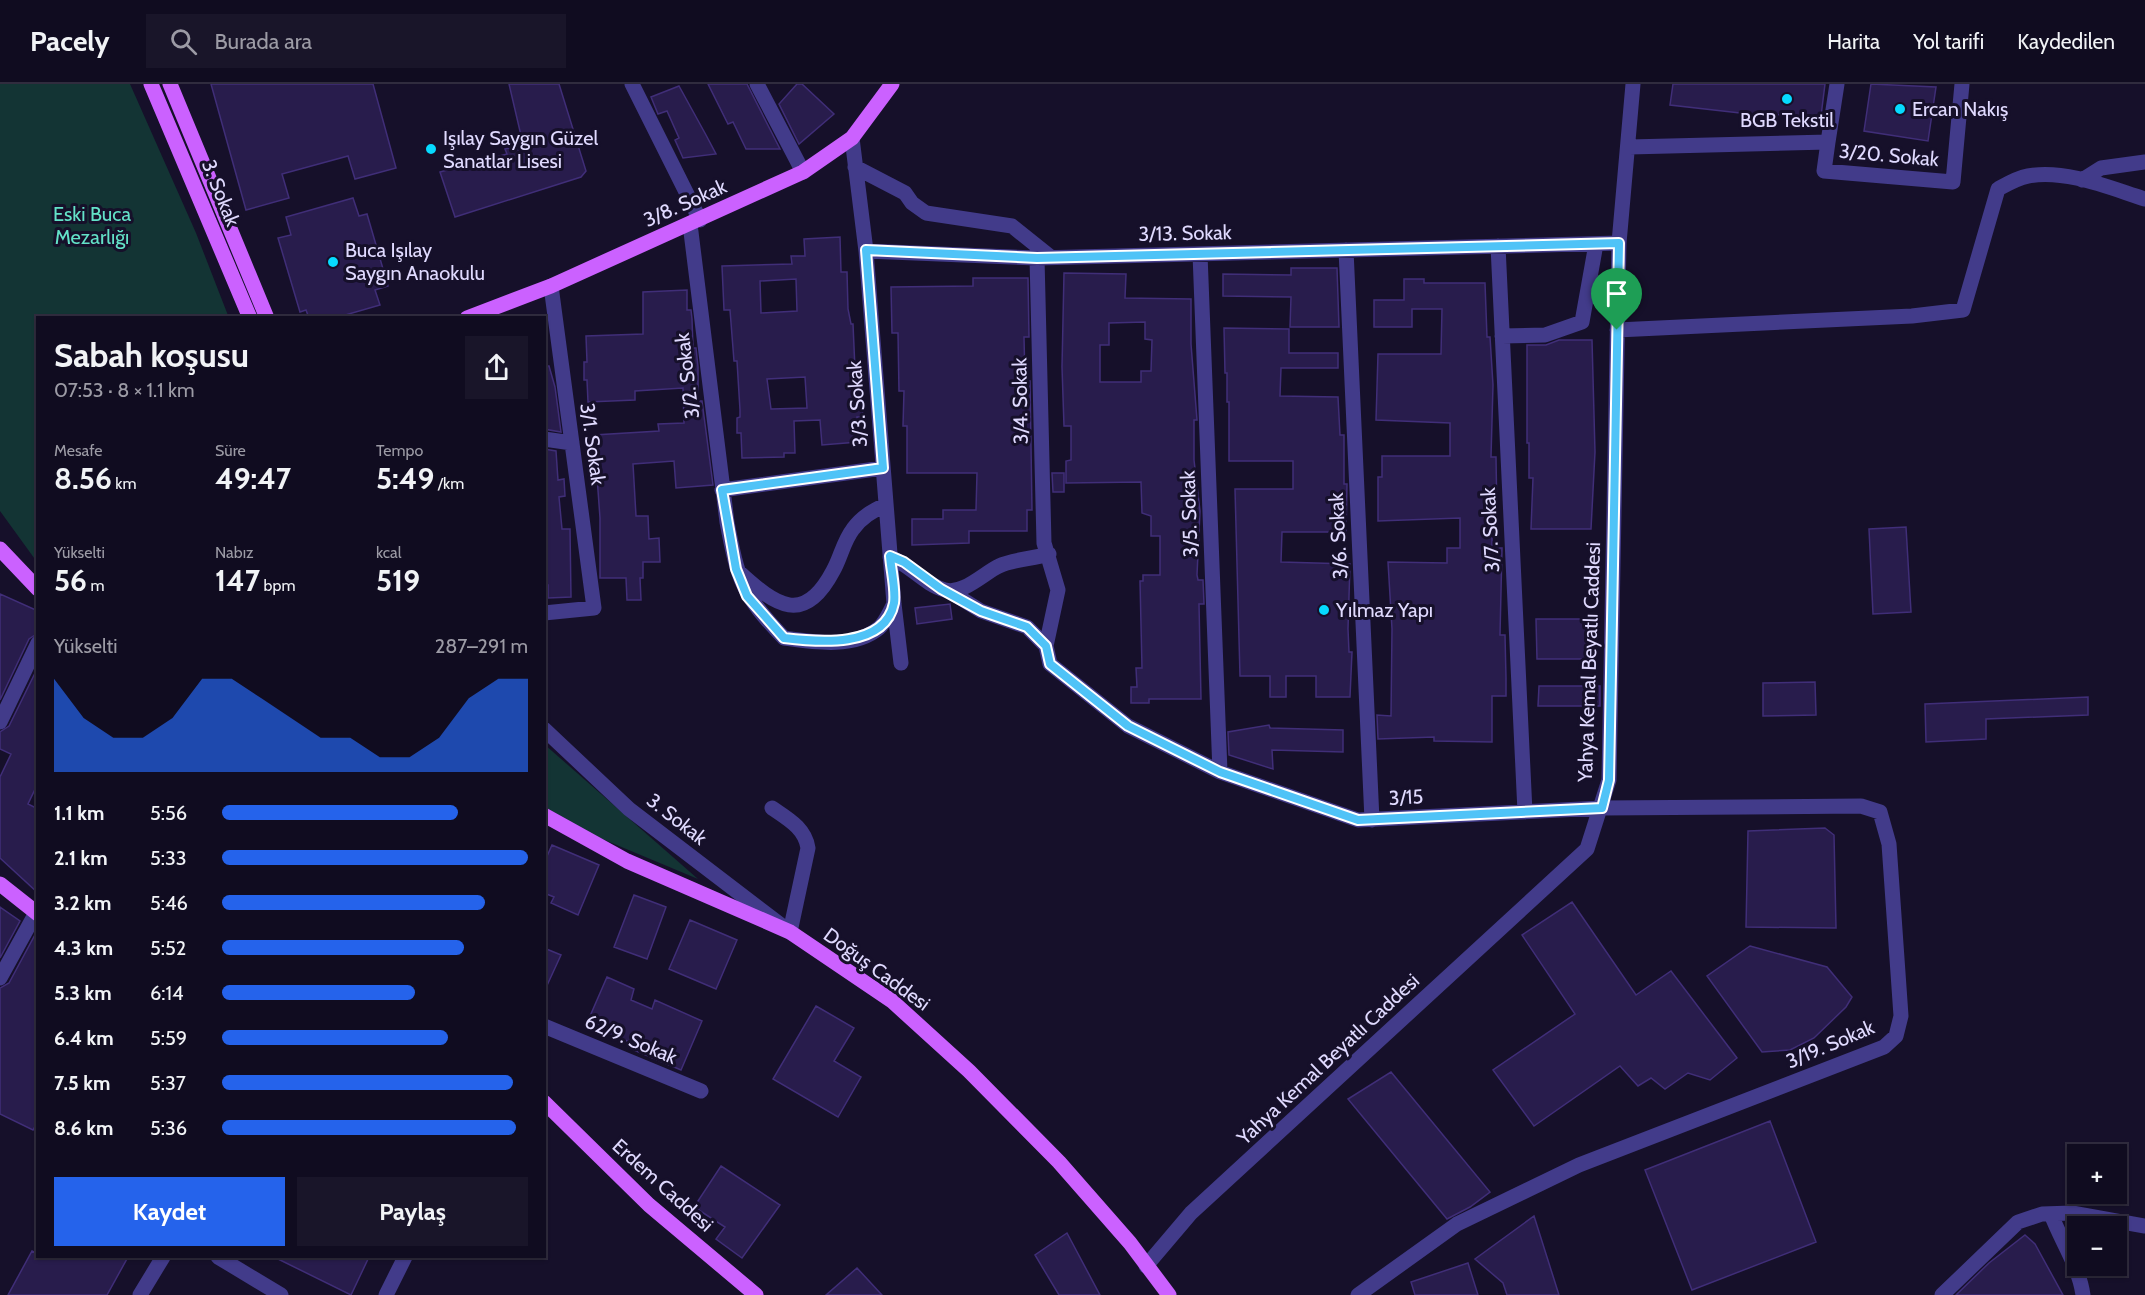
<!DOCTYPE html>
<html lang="tr">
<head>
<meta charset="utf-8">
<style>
  :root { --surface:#100c20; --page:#191529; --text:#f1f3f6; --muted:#9c9ba5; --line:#302c3e; --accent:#2563eb }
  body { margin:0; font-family:Cabin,sans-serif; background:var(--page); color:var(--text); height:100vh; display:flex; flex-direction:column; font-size:22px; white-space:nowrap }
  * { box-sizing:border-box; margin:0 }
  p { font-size:20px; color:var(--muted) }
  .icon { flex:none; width:33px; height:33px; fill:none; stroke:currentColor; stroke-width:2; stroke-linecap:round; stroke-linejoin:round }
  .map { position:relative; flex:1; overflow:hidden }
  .side { position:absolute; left:36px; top:232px; width:510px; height:942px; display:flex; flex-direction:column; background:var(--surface); border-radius:0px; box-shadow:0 2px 4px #0004,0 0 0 2px var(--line) }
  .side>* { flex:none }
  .buttons { position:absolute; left:2067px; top:1060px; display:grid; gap:12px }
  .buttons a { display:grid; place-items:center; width:60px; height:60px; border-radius:0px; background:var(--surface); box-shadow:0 2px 4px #0004,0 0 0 2px var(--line); font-size:30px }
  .pin { position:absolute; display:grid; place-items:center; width:51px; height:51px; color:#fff; margin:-62px -26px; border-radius:50% 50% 50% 0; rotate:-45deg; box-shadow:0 0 6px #0007 }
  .pin .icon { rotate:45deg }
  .round { display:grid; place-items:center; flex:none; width:63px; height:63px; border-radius:0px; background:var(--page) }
  .headline { display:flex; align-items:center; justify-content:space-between; height:102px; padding:0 18px }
  h1 { font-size:33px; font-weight:800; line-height:45px }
  .figures { display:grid; grid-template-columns:repeat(3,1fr); gap:9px; height:102px; padding:6px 18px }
  .figures div { display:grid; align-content:center }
  .figures b { font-size:30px; font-weight:800 }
  .figures small { font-size:16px; font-weight:400 }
  .figures p { font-size:16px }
  .chart { height:168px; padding:12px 18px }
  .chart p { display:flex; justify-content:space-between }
  .chart svg { width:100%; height:108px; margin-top:6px; fill:var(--accent); opacity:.7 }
  .primary-button { display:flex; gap:12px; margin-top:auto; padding:12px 18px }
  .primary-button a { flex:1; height:69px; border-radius:0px; background:var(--accent); color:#fff; font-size:24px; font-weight:800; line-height:69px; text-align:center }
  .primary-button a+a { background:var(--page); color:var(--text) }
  ul { padding:0 18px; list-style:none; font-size:20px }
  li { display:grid; grid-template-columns:96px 72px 1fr; align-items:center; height:45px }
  li i { height:15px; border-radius:8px; background:var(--accent) }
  header { display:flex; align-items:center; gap:36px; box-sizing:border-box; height:84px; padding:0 30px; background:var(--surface); border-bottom:2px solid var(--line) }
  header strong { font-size:28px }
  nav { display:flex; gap:33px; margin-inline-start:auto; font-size:21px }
  .search { width:420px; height:54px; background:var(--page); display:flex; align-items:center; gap:15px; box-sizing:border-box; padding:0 21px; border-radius:0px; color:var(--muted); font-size:22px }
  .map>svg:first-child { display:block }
  .green { fill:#133434 }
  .building { fill:#281c4c; stroke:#402e78; stroke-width:1.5; fill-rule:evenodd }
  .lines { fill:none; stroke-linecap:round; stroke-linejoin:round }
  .minor { stroke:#423b8a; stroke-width:15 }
  .major { stroke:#cb61ff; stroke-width:15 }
  .route-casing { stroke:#fff; stroke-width:12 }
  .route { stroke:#4fc3f7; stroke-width:8 }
  .poi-dot { fill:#06daff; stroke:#16102a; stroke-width:2 }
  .labels { text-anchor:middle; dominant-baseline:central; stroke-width:6; stroke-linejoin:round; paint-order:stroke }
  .poi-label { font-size:20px; fill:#e0daff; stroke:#16102a; text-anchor:start }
  .street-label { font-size:20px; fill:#e0daff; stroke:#16102a }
  .park-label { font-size:20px; fill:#63e2c8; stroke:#16102a }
</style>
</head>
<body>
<header>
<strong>Pacely</strong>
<div class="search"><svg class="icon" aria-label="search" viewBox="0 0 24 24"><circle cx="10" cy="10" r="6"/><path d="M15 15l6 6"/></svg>Burada ara</div>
<nav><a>Harita</a><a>Yol tarifi</a><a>Kaydedilen</a></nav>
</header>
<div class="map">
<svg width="2145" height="1211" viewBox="0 0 2145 1211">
  <rect width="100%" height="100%" fill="#16102a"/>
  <path class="green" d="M0,0H130L196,149L229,234H38L37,478L0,427Z
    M544,660L698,795L600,754L545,723Z"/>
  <path class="building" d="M211,0H373L396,84L355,95L348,72L282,90L289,114L246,126Z
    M509,0H559L586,87L581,93L455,133L440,88L507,70L505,65L523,60Z
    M708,0H747L780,65H746L733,38L728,40Z
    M797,0H802L834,30L799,60L779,20Z
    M1673,0H1825L1821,32L1749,30L1670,21Z
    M1871,0L1936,3L1928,57L1864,47Z
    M679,2L706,51L716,70L683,74L675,56L679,54L667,27L658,30L651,13Z
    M353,114L359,132L367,130L388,202L375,206L380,221L335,234H309L306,226L300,228L278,154L291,151L286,133Z
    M840,153L841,188H847L848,225L851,240H853L856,308L861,307L863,333H857L858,358L822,361L820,336L794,337L795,369H784V373L742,374L741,349H737V334L740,333V326L737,277H734L730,226H724L722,182L792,180L791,172H805L804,155ZM796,195L797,227L761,229L760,197ZM805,293L807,324L771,325L767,295Z
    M1291,184H1337L1339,243H1290L1291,213L1223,212V190L1291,191Z
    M1064,189L1126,190L1125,214L1191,215V260L1197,336H1194V376L1200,427L1197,491L1198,496H1203L1204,520H1199L1201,615H1149V619H1131V603H1137L1136,584H1142L1140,497H1143V491H1160V452H1151V432L1142,429L1141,398L1066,399V377L1071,376V342H1064L1062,283ZM1145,238V255L1152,256L1151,287H1141V298H1100V261H1109V239Z
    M973,194H1028L1029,253H1024L1025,297H1030L1032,426H1027V447H969V459L912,461V435H943V426H976L977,389H907V342H903L904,307H899L898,249H892L891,203L973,202Z
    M1404,195H1424V199H1485L1487,253H1490L1493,301L1491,373H1496L1497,434H1492V464H1502L1500,551H1505L1506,594V612H1492V658L1434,657V653L1378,655L1377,631L1391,632L1392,545L1388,478L1447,479V464H1460V434L1378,437V393H1382V372H1450V339L1376,336L1378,270H1441L1442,225H1412V243H1374V216H1404Z
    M687,206V226H691L692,235L693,264H696L698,283V317H702L713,401L676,404L674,377L633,380L636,432H648L649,455L659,454L660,478H643V494H640L641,516H627L626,494H600V434L594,351L659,347L658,340L684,339L683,304L635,307V316L588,318L587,296H584V278H587L586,252L643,250V208Z
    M1224,244L1289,245V269H1338V284H1281L1280,312L1338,313L1340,351H1344V400H1347L1346,448H1282L1281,478L1350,480L1348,545L1349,568H1352L1350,613H1316V592H1286V613H1270V592H1240L1235,405H1293V377H1229V318H1227V289H1225Z
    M1559,256H1592L1595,368L1591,445H1531L1533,394H1529V359H1527V261H1546Z
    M544,282H549L555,303L561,348L544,345Z
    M544,365L556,367L558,396L564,395L565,412L559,413L562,445H570L571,513L548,514V501H544Z
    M1052,389H1064V408H1053Z
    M1906,443L1911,528L1873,530L1869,445Z
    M0,510L38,527V549L29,555L0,616Z
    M950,520L952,535L917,540L915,524Z
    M1536,535H1596L1593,575H1537Z
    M38,583V699L28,720L38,725V809L0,774V693L11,670L0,665V648L9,642Z
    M1815,598L1816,631L1763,632V599Z
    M1539,602H1600V622H1538Z
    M2088,613V631L1986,635V655L1926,658L1925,620Z
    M1269,641L1270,644L1343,646V668L1272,666L1273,685L1229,671L1228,648Z
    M1825,744L1834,751L1836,844L1746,843L1748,747Z
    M552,761L599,781L578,831L551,819L554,813L544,809V779Z
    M634,811L666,823L647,875L614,863Z
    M1572,818L1636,911L1671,887L1737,974L1710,996L1688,989L1665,1005L1651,994L1638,1002L1620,982L1534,1042L1493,986L1575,930L1522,851Z
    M0,823L20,837L0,874Z
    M690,836L737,856L716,905L669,885Z
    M36,849L38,1037L33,1046L0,1030V904L9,899Z
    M1750,862L1827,883L1852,913L1846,923L1814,954L1790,966L1762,968L1707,892Z
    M544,864L561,871L544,908Z
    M607,893L634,905L631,916L652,925L655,916L702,937L681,986L634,966L636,961L587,939Z
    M816,922L854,944L834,977L861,993L838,1033L773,995Z
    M1391,988L1490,1108L1470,1123L1447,1135L1348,1015Z
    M1770,1037L1816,1158L1692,1206L1645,1086Z
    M721,1082L780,1121L742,1174L716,1155L725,1143L694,1123Z
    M1534,1132L1559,1211H1507L1503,1199L1475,1175Z
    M1067,1149L1100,1211H1059L1035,1171Z
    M2025,1151L2035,1160L2063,1211H1956L1989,1179Z
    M32,1167L38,1170V1173H128L107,1211H8Z
    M274,1173H369L351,1211Z
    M1468,1179L1478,1211H1415L1411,1198Z
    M857,1184L882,1211H826Z"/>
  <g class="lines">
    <path class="minor" d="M632,0L700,136
      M757,0L803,88
      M852,54L866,167L1037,174L1619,159
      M1828,58L1824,87L1953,98L1962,0
      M1629,63L1828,58L1837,0
      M855,83L905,109L912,119L926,129L1012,142L1052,174
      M2082,96L2101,84L2145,78
      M690,140L727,438C738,496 742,511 784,554C813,558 854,565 879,544C885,539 890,527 894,520
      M1498,162L1525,728
      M1346,166L1372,736
      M866,167L894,520L901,579
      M1200,170L1220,688
      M1037,174L1044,459L1058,506L1046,562L1050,580L1128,642L1220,688L1358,736L1602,724L1861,722L1880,728L1889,760L1901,932L1896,952L1884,963L1579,1081L1457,1140L1358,1211
      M1617,246L1912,232L1963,226L1998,105C2007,100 2017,94 2028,92C2066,85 2110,104 2145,115
      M1502,252L1545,251L1582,238L1596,160
      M544,355L572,359
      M722,406L883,384
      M890,473C909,480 925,501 945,506C963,511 984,489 999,482C1013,475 1033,475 1049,470
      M739,488C776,522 804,542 833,487C841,473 843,458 853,445C861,434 873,426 886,421
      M949,507L981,527L1027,543L1046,562
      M544,529L594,524L551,202
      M0,638L38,559
      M544,645L629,725L790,848L808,764C805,744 788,735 772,724
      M0,894L38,825
      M544,942L701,1007
      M2051,1130C2061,1157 2079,1182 2083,1211
      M218,1173L281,1211
      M1146,1182L1191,1129L1587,765L1609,696L1619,159L1633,0
      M140,1211L163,1173
      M386,1211L405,1173
      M1942,1211L2018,1138L2042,1130L2072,1129L2145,1142"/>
    <path class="major" d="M151,0L250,234
      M170,0L267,234
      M467,234L551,202L803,88L852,54L892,0
      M0,465L38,505
      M544,731L627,777L790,848L892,917L969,987L1059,1078L1130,1159L1169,1211
      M0,800L38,830
      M544,1018L649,1121L756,1211"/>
  </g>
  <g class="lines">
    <defs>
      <path id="route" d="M1619,159L1609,696L1602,724L1358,736L1220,688L1128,642L1050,580L1046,562L1027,543L981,527L941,505L904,478L890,472C891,486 896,506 894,519C885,565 817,558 784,554L747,512L736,485L722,406L883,384L866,166L1037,174Z"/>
    </defs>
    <use href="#route" class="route-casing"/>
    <use href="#route" class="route"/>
  </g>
  <g class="poi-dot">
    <circle cx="1787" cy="15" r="6"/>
    <circle cx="1900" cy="25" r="6"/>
    <circle cx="431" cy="65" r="6"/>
    <circle cx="333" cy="178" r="6"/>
    <circle cx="1324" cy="526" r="6"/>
  </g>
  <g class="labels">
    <g class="poi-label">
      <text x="1912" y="25">Ercan Nakış</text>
      <text x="1787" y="36" text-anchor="middle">BGB Tekstil</text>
      <text x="443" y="54">Işılay Saygın Güzel<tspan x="443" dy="23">Sanatlar Lisesi</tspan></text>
      <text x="345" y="166">Buca Işılay<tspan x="345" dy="23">Saygın Anaokulu</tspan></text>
      <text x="1336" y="526">Yılmaz Yapı</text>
    </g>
    <g class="street-label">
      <text transform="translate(1889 71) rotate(5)">3/20. Sokak</text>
      <text transform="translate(221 109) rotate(68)">3. Sokak</text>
      <text transform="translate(685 119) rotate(-24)">3/8. Sokak</text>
      <text transform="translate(1185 149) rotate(-1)">3/13. Sokak</text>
      <text transform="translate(687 292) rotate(-97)">3/2. Sokak</text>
      <text transform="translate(1020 317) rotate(-91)">3/4. Sokak</text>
      <text transform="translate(857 320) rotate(-94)">3/3. Sokak</text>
      <text transform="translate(593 360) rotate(82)">3/1. Sokak</text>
      <text transform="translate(1189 430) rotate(-92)">3/5. Sokak</text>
      <text transform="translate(1490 446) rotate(-93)">3/7. Sokak</text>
      <text transform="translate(1338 452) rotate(-93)">3/6. Sokak</text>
      <text transform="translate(1589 578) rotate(-88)">Yahya Kemal Beyatlı Caddesi</text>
      <text transform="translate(1406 713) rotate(-3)">3/15</text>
      <text transform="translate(677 735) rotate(38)">3. Sokak</text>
      <text transform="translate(877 885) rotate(36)">Doğuş Caddesi</text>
      <text transform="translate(631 955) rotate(23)">62/9. Sokak</text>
      <text transform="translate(1830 960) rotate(-23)">3/19. Sokak</text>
      <text transform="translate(1328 975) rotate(-43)">Yahya Kemal Beyatlı Caddesi</text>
      <text transform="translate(663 1101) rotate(42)">Erdem Caddesi</text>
    </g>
    <g class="park-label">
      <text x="92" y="130">Eski Buca<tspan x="92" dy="23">Mezarlığı</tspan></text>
    </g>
  </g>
</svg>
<div class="buttons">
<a>+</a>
<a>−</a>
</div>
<div class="pin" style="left:1617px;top:246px;background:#1e9e55"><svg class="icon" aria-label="arrive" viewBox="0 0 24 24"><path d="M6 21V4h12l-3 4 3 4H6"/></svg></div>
<section class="side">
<div class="headline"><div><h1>Sabah koşusu</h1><p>07:53 · 8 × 1.1 km</p></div><a class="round"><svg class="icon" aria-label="share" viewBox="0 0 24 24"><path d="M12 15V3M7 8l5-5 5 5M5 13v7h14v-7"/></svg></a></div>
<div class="figures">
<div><p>Mesafe</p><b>8.56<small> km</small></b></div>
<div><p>Süre</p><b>49:47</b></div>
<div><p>Tempo</p><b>5:49<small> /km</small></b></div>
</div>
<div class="figures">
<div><p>Yükselti</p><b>56<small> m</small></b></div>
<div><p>Nabız</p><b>147<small> bpm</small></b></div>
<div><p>kcal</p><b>519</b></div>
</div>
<div class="chart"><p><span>Yükselti</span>287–291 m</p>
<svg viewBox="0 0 160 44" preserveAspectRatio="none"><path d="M0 44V6L10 22L20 30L30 30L40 22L50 6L60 6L70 14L80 22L90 30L100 30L110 38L120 38L130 30L140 14L150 6L160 6V44z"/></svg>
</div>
<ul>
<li><b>1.1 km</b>5:56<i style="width:77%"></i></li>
<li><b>2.1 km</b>5:33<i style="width:100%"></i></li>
<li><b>3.2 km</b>5:46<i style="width:86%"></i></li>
<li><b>4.3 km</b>5:52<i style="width:79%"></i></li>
<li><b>5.3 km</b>6:14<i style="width:63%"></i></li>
<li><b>6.4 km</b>5:59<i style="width:74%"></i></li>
<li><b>7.5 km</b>5:37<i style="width:95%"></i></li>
<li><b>8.6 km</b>5:36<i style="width:96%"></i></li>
</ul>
<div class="primary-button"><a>Kaydet</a><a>Paylaş</a></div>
</section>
</div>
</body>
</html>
